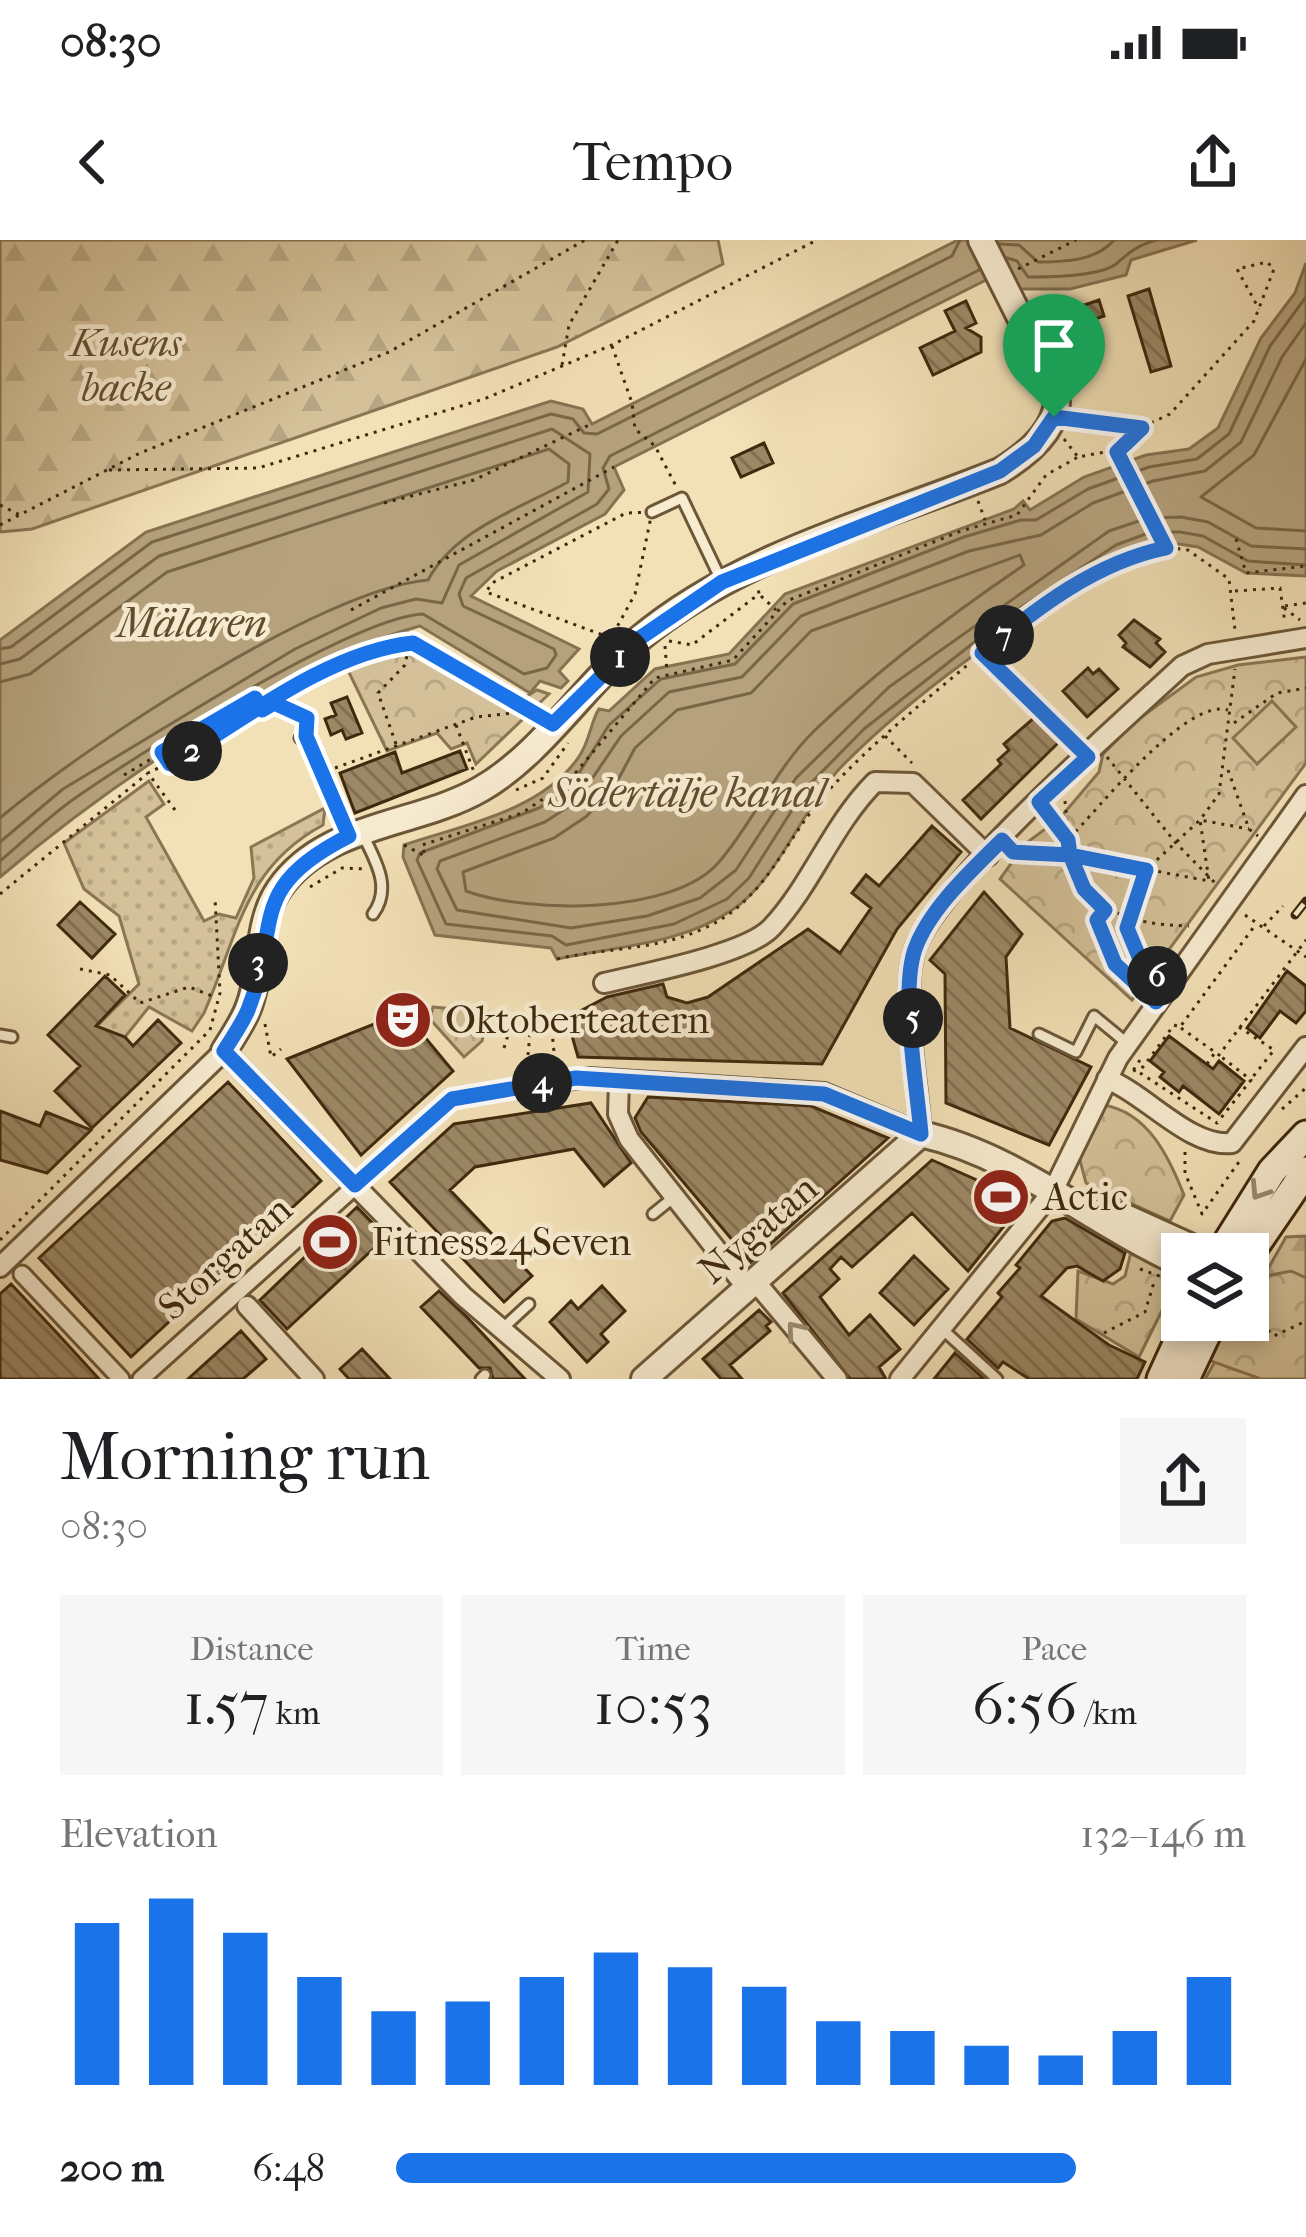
<!DOCTYPE html>
<html lang="en">
<head>
<meta charset="utf-8">
<style>
  :root { --surface:#fff; --page:#f6f6f6; --text:#202124; --muted:#757577; --accent:#1a73e8 }
  body { margin:0; font-family:"IM FELL French Canon",serif; background:var(--page); color:var(--text); height:100vh; display:flex; flex-direction:column; font-size:45px; white-space:nowrap }
  * { box-sizing:border-box; margin:0 }
  p { font-size:39px; color:var(--muted) }
  .icon { flex:none; width:66px; height:66px; fill:none; stroke:currentColor; stroke-width:2; stroke-linecap:round; stroke-linejoin:round }
  .map { position:relative; height:1139px; overflow:hidden }
  .sheet { display:flex; flex-direction:column; background:var(--surface); flex:1 }
  .sheet>* { flex:none }
  .fabs { position:absolute; left:1161px; top:993px; display:grid; gap:24px }
  .fabs a { display:grid; place-items:center; width:108px; height:108px; border-radius:0px; background:var(--surface); box-shadow:0 6px 18px #0003; font-size:60px }
  .pin { position:absolute; display:grid; place-items:center; width:102px; height:102px; color:#fff; margin:-123px -51px; border-radius:50% 50% 50% 0; rotate:-45deg; box-shadow:0 0 12px #0007 }
  .pin .icon { rotate:45deg }
  .km { position:absolute; width:60px; height:60px; margin:-30px; border-radius:50%; background:#222; color:#fff; font-size:33px; line-height:60px; text-align:center }
  .round { display:grid; place-items:center; flex:none; width:126px; height:126px; border-radius:0px; background:var(--page) }
  .headline { display:flex; align-items:center; justify-content:space-between; height:204px; padding:0 60px }
  h1 { font-size:66px; font-weight:600; line-height:90px }
  .stats { display:grid; grid-template-columns:repeat(3,1fr); gap:18px; height:204px; padding:12px 60px }
  .stats div { display:grid; align-content:center; border-radius:0px; background:var(--page); text-align:center }
  .stats b { font-size:60px; font-weight:600 }
  .stats small { font-size:33px; font-weight:400 }
  .stats p { font-size:33px }
  .chart { height:336px; padding:24px 60px }
  .chart p { display:flex; justify-content:space-between }
  .chart svg { width:100%; height:216px; margin-top:12px; stroke:var(--accent); stroke-width:6 }
  ul { padding:0 60px; list-style:none; font-size:39px }
  li { display:grid; grid-template-columns:192px 144px 1fr; align-items:center; height:90px }
  li i { height:30px; border-radius:15px; background:var(--accent) }
  .status { display:flex; justify-content:space-between; align-items:center; height:84px; padding:0 60px; background:var(--surface); direction:ltr }
  .status svg { height:33px; fill:currentColor }
  header { display:flex; justify-content:space-between; align-items:center; height:156px; padding:0 60px; background:var(--surface); font-size:54px; font-weight:600 }
  .map>svg:first-child { display:block }
  .grass { fill:url(#grass-dots); stroke:#8a7554; stroke-width:3 }
  .forest { fill:url(#forest-firs); stroke:#8a7554; stroke-width:3 }
  .park { fill:url(#park-crowns); stroke:#8a7554; stroke-width:3 }
  .pitch { fill:#d4c199; stroke:#8a7554; stroke-width:3 }
  .water { fill:#b5a27d; stroke:#867251; stroke-width:3 }
  .lines { fill:none; stroke-linecap:round; stroke-linejoin:round }
  .shore { stroke:#7a6646; stroke-width:3 }
  .building { fill:url(#building-back-hatch); stroke:#3f290e; stroke-width:3 }
  .service-casing { stroke:#6c5738; stroke-width:15 }
  .pedestrian-casing { stroke:#6c5738; stroke-width:21 }
  .minor-casing { stroke:#6c5738; stroke-width:24 }
  .tertiary-casing { stroke:#6c5738; stroke-width:30 }
  .secondary-casing { stroke:#3f290e; stroke-width:33 }
  .path { stroke:#3f290e; stroke-width:3; stroke-dasharray:3 6; stroke-linecap:butt }
  .service { stroke:#f7ebd0; stroke-width:9 }
  .pedestrian { stroke:#f7ebd0; stroke-width:15 }
  .minor { stroke:#f7ebd0; stroke-width:18 }
  .tertiary { stroke:#f7ebd0; stroke-width:24 }
  .secondary { stroke:#f7ebd0; stroke-width:27 }
  .rail-casing { stroke:#3f290e; stroke-width:9 }
  .rail { stroke:#f7ebd0; stroke-width:4.5; stroke-dasharray:14; stroke-linecap:butt }
  .oneway { stroke:#9b8a6f }
  .route-casing { stroke:#fff; stroke-width:24 }
  .route { stroke:#1a73e8; stroke-width:15 }
  .labels { text-anchor:middle; dominant-baseline:central; stroke-width:9; stroke-linejoin:round; paint-order:stroke }
  .park-label { font-size:39px; font-style:italic; fill:#644f31; stroke:#f7ebd0 }
  .poi-label { font-size:39px; fill:#3f290e; stroke:#f7ebd0; text-anchor:start }
  .street-label { font-size:39px; fill:#3f290e; stroke:#f7ebd0 }
  .water-label { font-size:42px; font-style:italic; fill:#624d2f; stroke:#f7ebd0 }
</style>
</head>
<body>
<div class="status"><b>08:30</b><svg viewBox="0 0 49 12"><path d="M0 12V9h3v3zM5 12V6h3v6zM10 12V3h3v9zM15 12V0h3v12zM26 1h20v11H26zM47 4h2v5h-2z"/></svg></div>
<header><svg class="icon" aria-label="back" viewBox="0 0 24 24"><path d="M15 5l-7 7 7 7"/></svg>Tempo<svg class="icon" aria-label="share" viewBox="0 0 24 24"><path d="M12 15V3M7 8l5-5 5 5M5 13v7h14v-7"/></svg></header>
<div class="map">
<svg width="1306" height="1139" viewBox="0 0 1306 1139">
  <defs>
    <pattern id="grass-dots" width="8" height="8" patternUnits="userSpaceOnUse" patternTransform="scale(3)"><rect width="8" height="8" fill="#d4c199"/><path d="M2 2h.1M6 6h.1" fill="none" stroke="#b7a683" stroke-width="1.8" stroke-linecap="round"/></pattern>
    <pattern id="forest-firs" width="22" height="20" patternUnits="userSpaceOnUse" patternTransform="scale(3)"><rect width="22" height="20" fill="#d4c199"/><path d="M5 1l3.5 6h-7zM16 11l3.5 6h-7z" fill="#b7a683"/></pattern>
    <pattern id="park-crowns" width="20" height="18" patternUnits="userSpaceOnUse" patternTransform="scale(3)"><rect width="20" height="18" fill="#d4c199"/><path d="M2 6a3 3 0 1 1 6 0M12 15a3 3 0 1 1 6 0" fill="none" stroke="#b7a683"/></pattern>
    <pattern id="building-back-hatch" width="6" height="6" patternUnits="userSpaceOnUse" patternTransform="scale(3)"><rect width="6" height="6" fill="#9c8865"/><path d="M-1 5l2 2M0 0l6 6M5-1l2 2" fill="none" stroke="#816f52"/></pattern>
  </defs>
  <rect width="100%" height="100%" fill="#f2e0b6"/>
  <filter id="stains"><feTurbulence type="fractalNoise" baseFrequency=".00167" numOctaves="4"/><feColorMatrix values="0 0 0 0 .2 0 0 0 0 .09 0 0 0 0 .02 0 0 0 .5 -.17"/></filter>
  <radialGradient id="worn" r=".72"><stop offset=".6" stop-color="#630" stop-opacity="0"/><stop offset="1" stop-color="#630" stop-opacity=".3"/></radialGradient>
  <path class="grass" d="M149,541L164,564L146,577L204,681L219,674L236,678L254,638L251,607L325,568L323,585C243,628 238,696 204,773L192,791L149,767L125,797L76,807L139,744L119,676L84,649L64,603Z"/>
  <path class="forest" d="M0,0H718L723,24L557,107L32,289L0,292Z
    M1306,996V1139H1205L1239,1080H1248V1064L1286,997Z"/>
  <path class="park" d="M408,392L524,458L537,450L549,454L476,524L467,503L451,509L437,493L387,511L343,420Z
    M1306,417V523L1132,760L1000,639L1025,604L1060,578L1099,532L1103,514L1136,481L1196,437L1238,425Z
    M433,767L489,772L482,801L464,817L430,779Z
    M1103,865C1148,872 1169,917 1184,955L1170,981L1086,943L1078,913Z
    M1131,1012L1163,1021L1174,1046L1139,1117L1076,1079L1078,1031L1113,1044L1125,1036Z
    M1291,1031L1306,1038V1139H1261L1208,1120L1227,1080H1248V1040Z"/>
  <path class="pitch" d="M1272,461L1296,487L1257,524L1233,498Z"/>
  <path class="water" d="M958,0H1197L1131,20L1126,35L1070,49H1018L1008,29L614,227L624,250L605,274L497,331L471,356L579,409L559,431L568,441L561,448L540,441L530,453L420,386C288,421 105,548 0,637V400L146,292L551,161L583,169L592,184Z
    M1306,23V336L1246,333L1198,307L1179,304H1154L1122,315C1025,379 925,442 843,525C803,566 778,640 732,670C680,705 616,706 557,719L551,708L435,695L403,617L404,605C463,585 541,571 578,518C590,502 591,480 599,469L609,471L655,429L729,414L785,354L1014,269L1023,261L1030,270L1084,237L1146,215L1189,209L1218,188L1261,98L1295,53Z"/>
  <g class="lines">
    <path class="shore" d="M1000,4L1019,5L1038,22C1065,22 1096,21 1114,0
      M1007,18L1017,21L1028,37C1048,37 1100,37 1116,24C1130,12 1136,6 1156,0
      M1306,57L1270,106L1229,194L1197,219L1149,227L1088,249L1036,280H1021L964,297L793,364L735,424L661,439L609,485L569,549L539,568L420,613L417,620L446,684L552,696L566,705L674,684L727,659L749,638L806,548L864,489L1005,378L1116,305L1151,292H1180L1203,296L1248,321L1306,325
      M1306,83L1282,117L1241,202L1205,231L1153,241L1093,263L1041,295L969,311L801,376L742,437L669,452L621,496L577,561L545,582L440,621L437,629L457,670L571,688L647,676L700,658L736,630L796,538L889,447L1109,291L1148,278L1181,277L1208,282L1251,306L1306,309
      M1306,119L1254,215L1201,257L1256,288L1306,291
      M1020,315L1024,325C950,375 880,428 815,490C775,529 755,580 719,622C673,676 525,673 466,651L463,632L554,598L587,576L619,538L635,508L677,470L751,453L811,391Z
      M0,409L11,407L152,302L551,174L573,179L584,193L597,194L952,16L960,0
      M0,424L20,419L159,316L552,189L590,214L588,252L459,325L442,363L416,359L381,368L295,409L63,549L0,602
      M0,442L30,434L167,332L549,209L569,224L568,242C519,269 455,289 428,340C322,349 84,507 0,578
      M0,621C23,602 46,579 71,561C136,515 352,378 423,374L524,434L547,428L556,415L554,409L463,366L459,354L466,338L597,264L609,249L603,228L610,216L979,30"/>
  </g>
  <path class="building" d="M1149,49L1171,126L1151,132L1128,56Z
    M1099,60L1104,76L1074,86L1070,70Z
    M966,61L976,83L966,88L981,97V112L933,135L920,108L955,91L945,71Z
    M764,203L773,223L741,237L732,218Z
    M1134,380L1160,399L1156,403L1165,412L1150,427L1123,407L1126,403L1119,395Z
    M1088,428L1093,434L1099,429L1118,449L1087,477L1063,451Z
    M347,457L362,493L346,499L342,490L331,495L325,479L336,475L331,463Z
    M1035,477L1059,502L981,579L963,560L1001,524L998,520L1009,510L1004,504Z
    M460,511L467,529L355,573L340,533L395,512L402,533Z
    M932,586L961,612L897,689L822,824L578,817L567,778L607,757L663,744L667,757L687,763L708,757L808,689L840,713L871,668L852,653L866,635L879,646Z
    M984,652L1022,694L1006,717L1010,788L1091,827L1049,905L946,863L945,734L930,720Z
    M80,662L115,694L92,718L58,685Z
    M1287,731L1306,746V771L1296,783L1280,771L1260,798L1247,788Z
    M105,736L125,755L96,786L125,797L133,806L158,780L181,803L92,888L55,851L80,826L48,795Z
    M404,772L453,831L361,915L287,819Z
    M1169,796L1213,829L1219,821L1244,841L1219,874L1183,846L1179,852L1160,837L1164,832L1150,821Z
    M228,842L321,941L131,1117L39,1018Z
    M648,857L811,866L888,898L751,1022L641,892L635,878Z
    M591,863L631,923L604,946L574,909L475,927L450,950L532,1036L504,1062L390,942L454,884Z
    M0,871L40,886L46,872L91,890L47,933L0,920Z
    M932,920L1024,961L968,1031L912,973L852,1027L841,1017L830,1029L839,1039L820,1057L849,1095L870,1075L900,1109L879,1127L886,1139H850L783,1053Z
    M357,967L386,997L287,1089L260,1060Z
    M1065,978L1125,1013L1120,1029L1103,1041L1077,1026L1067,1028L1041,1056L1109,1105L1145,1122L1137,1139H1029L1003,1122L998,1128L967,1099L1002,1057L998,1053L1020,1028L1016,1025L1052,981Z
    M914,1016L948,1049L914,1085L880,1053Z
    M11,1044L57,1093L99,1139H0V1054Z
    M602,1046L625,1071L601,1094L608,1102L587,1122L550,1082L571,1061L578,1069Z
    M439,1051L467,1077L525,1139H493L490,1128H479L421,1067Z
    M759,1070L771,1082L766,1086L770,1091L730,1125L742,1139H721L703,1119Z
    M241,1091L266,1119L243,1139H188Z
    M362,1109L390,1139H349L340,1129Z
    M955,1113L984,1139H934Z"/>
  <g class="lines">
    <defs>
      <path id="service" d="M652,272L682,258L722,342
        M982,413L1086,514
        M300,498L306,496L349,595
        M364,597C376,622 392,648 373,674
        M1039,794L1076,812L1094,776L1128,804
        M0,795L12,797
        M653,974L674,957
        M503,1088L529,1064
        M941,1088L997,1139
        M481,1139L485,1135"/>
      <path id="pedestrian" d="M22,1034L121,1139
        M141,1139L452,859L589,838"/>
      <path id="minor" d="M604,743C642,734 748,714 772,687C812,644 832,585 875,542L913,543L988,616
        M589,838L824,853L921,894C918,845 900,754 915,709C939,641 1122,482 1182,426L1208,414L1306,398
        M1107,839C1146,854 1190,908 1232,903L1306,807
        M619,841L618,874L629,899L746,1047
        M0,1027L224,811L463,1056L560,1139
        M754,1040L837,1139
        M247,1066L314,1139
        M900,1139L1053,951L1118,818L1306,555"/>
      <path id="tertiary" d="M224,811C232,798 241,785 247,771C263,733 255,684 279,649C324,583 417,586 481,549C542,514 584,445 639,399C740,314 879,280 1000,231C1028,214 1061,187 1057,151L981,0
        M1123,976L1207,1014
        M644,1139L921,894C1018,916 1093,984 1182,1024"/>
      <path id="secondary" d="M1220,1014L1272,931L1306,895
        M1248,1016L1306,931
        M1161,1139L1188,1080
        M1185,1139L1213,1080"/>
    </defs>
    <use href="#service" class="service-casing"/>
    <use href="#pedestrian" class="pedestrian-casing"/>
    <use href="#minor" class="minor-casing"/>
    <use href="#tertiary" class="tertiary-casing"/>
    <use href="#secondary" class="secondary-casing"/>
    <path class="path" d="M1018,29L1076,0
      M612,106L632,163L635,189L655,206L676,246
      M562,125L569,85L618,0
      M1073,179L1140,187
      M1064,199L1078,217L1126,208L1142,187L1170,174L1254,81L1274,29L1267,22L1237,29L1259,69
      M1118,213L1166,307L1188,310L1229,339L1235,390
      M109,230L258,228L484,159L612,105L817,0
      M978,261L985,280
      M384,263L474,240L591,184
      M0,265L20,275
      M652,272L635,354L611,398L486,352L492,343L626,273Z
      M0,285L140,213L389,112L585,0
      M1236,299L1246,333L1306,326
      M1235,351L1280,348L1285,383
      M761,356L776,370
      M1285,366L1306,363
      M1284,368L1300,380
      M351,370L614,227
      M669,401L692,405L759,354L758,347
      M992,405L1123,317L1166,307
      M665,406L667,432
      M275,463L308,482
      M1234,483L1277,453L1306,448
      M456,485L474,532
      M885,496L912,523
      M396,504L378,453L405,425L409,405
      M1107,517L1175,602L1218,646
      M335,528L476,477L532,471
      M1228,530L1249,589L1258,596
      M124,535L298,433
      M516,550L543,538L568,503
      M1065,561L1070,615L1209,641L1200,580L1249,589
      M175,570L148,533C209,505 354,400 412,403C444,405 505,453 532,471
      M1048,573L1068,600C1098,569 1187,457 1228,470
      M404,605L425,616L422,605L522,573L567,543L655,438L733,420L787,361L961,291L1017,275L1046,235L1078,217
      M1012,610L1070,615C1094,673 1127,684 1189,686
      M310,647L342,628L366,629
      M0,654L147,534
      M1105,670L1097,680L1115,724L1145,754
      M1245,675L1306,717
      M1264,686L1283,666
      M557,719C609,707 657,711 707,687C768,658 785,598 828,551C871,504 921,464 971,422
      M80,729L110,735L140,763L189,747L215,757
      M1158,736L1134,713L1128,675L1146,630L1200,580L1219,554L1235,429
      M551,781L554,812
      M265,784L271,817L281,809
      M1239,787L1274,810L1252,838
      M1181,788L1219,815L1306,700
      M504,808L513,778
      M528,815L531,782
      M1140,820L1134,829L1217,883L1251,840L1219,815
      M1207,824L1214,814
      M1133,831L1143,827L1174,785L1180,787L1256,684
      M1282,869L1306,848
      M1185,912V933L1202,974L1241,919
      M0,1000L210,790L220,753L215,658
      M1140,1029L1162,1037
      M1248,1051L1256,1035
      M1248,1072L1274,1096L1306,1081
      M1104,1093L1145,1072L1155,1039"/>
    <use href="#service" class="service"/>
    <use href="#pedestrian" class="pedestrian"/>
    <use href="#minor" class="minor"/>
    <use href="#tertiary" class="tertiary"/>
    <use href="#secondary" class="secondary"/>
    <defs>
      <path id="rail" d="M1295,675L1306,661"/>
    </defs>
    <use href="#rail" class="rail-casing"/>
    <use href="#rail" class="rail"/>
  </g>
  <defs><path id="oneway-chevron" d="M-2-3.5L2.5 0L-2 3.5" fill="none" stroke-width="1.6" stroke-linecap="round" stroke-linejoin="round" transform="scale(3)"/></defs>
  <g class="oneway">
    <use href="#oneway-chevron" transform="translate(1259 951) rotate(123)"/>
    <use href="#oneway-chevron" transform="translate(795 1090) rotate(-130)"/>
  </g>
  <g class="lines">
    <defs>
      <path id="route" d="M1054,177L1034,206L1000,231L722,342L640,398L553,484L413,403C327,412 242,481 170,524L162,512L255,458L262,470L274,463L307,478L306,496L349,596C244,649 282,685 248,770C242,784 232,798 224,811L355,945L452,859L576,838L824,854L921,894C917,845 900,753 915,709C930,668 972,630 1002,600L1013,612L1070,615L1084,649L1105,670L1097,680L1115,724L1156,762L1169,743L1142,724L1127,688L1146,630L1070,615L1068,600L1039,562L1088,517L982,413C1037,368 1096,322 1166,308L1117,212L1142,188L1054,177"/>
    </defs>
    <use href="#route" class="route-casing"/>
    <use href="#route" class="route"/>
  </g>
  <defs>
    <symbol id="theatre-disc" viewBox="-11 -11 22 22"><circle r="9.5" fill="#8f2418" stroke="#f7ebd0"/><path d="M-5-5.5Q0-4 5-5.5V0Q5 5 0 6Q-5 5-5 0ZM-3.3-2.5H-1v1.5H-3.3ZM1-2.5H3.3v1.5H1ZM-2.8 1Q0 5.5 2.8 1Z" fill="#fff"/></symbol>
    <symbol id="stadium-disc" viewBox="-11 -11 22 22"><circle r="9.5" fill="#8f2418" stroke="#f7ebd0"/><path d="M0-5a6.5 5 0 1 0 0 10a6.5 5 0 1 0 0-10ZM-3.5-1.8h7v3.6h-7Z" fill="#fff"/></symbol>
  </defs>
  <g fill-rule="evenodd">
    <use href="#theatre-disc" x="370" y="747" width="66" height="66"/>
    <use href="#stadium-disc" x="968" y="924" width="66" height="66"/>
    <use href="#stadium-disc" x="297" y="969" width="66" height="66"/>
  </g>
  <g class="labels">
    <g class="park-label">
      <text x="126" y="103">Kusens<tspan x="126" dy="45">backe</tspan></text>
    </g>
    <g class="poi-label">
      <text x="445" y="780">Oktoberteatern</text>
      <text x="1043" y="957">Actic</text>
      <text x="372" y="1002">Fitness24Seven</text>
    </g>
    <g class="street-label">
      <text transform="translate(758 989) rotate(-41)">Nygatan</text>
      <text transform="translate(225 1018) rotate(-42)">Storgatan</text>
    </g>
    <g class="water-label">
      <text x="192" y="383">Mälaren</text>
      <text x="687" y="553">Södertälje kanal</text>
    </g>
  </g>
  <rect width="100%" height="100%" filter="url(#stains)"/>
  <rect width="100%" height="100%" fill="url(#worn)"/>
</svg>
<div class="fabs">
<a><svg class="icon" aria-label="layers" viewBox="0 0 24 24"><path d="M12 4l9 5-9 5-9-5zM3 14l9 5 9-5"/></svg></a>
</div>
<div class="pin" style="left:1054px;top:177px;background:#1e9e55"><svg class="icon" aria-label="arrive" viewBox="0 0 24 24"><path d="M6 21V4h12l-3 4 3 4H6"/></svg></div>
<b class="km" style="left:620px;top:417px">1</b>
<b class="km" style="left:192px;top:511px">2</b>
<b class="km" style="left:258px;top:723px">3</b>
<b class="km" style="left:542px;top:843px">4</b>
<b class="km" style="left:913px;top:778px">5</b>
<b class="km" style="left:1157px;top:736px">6</b>
<b class="km" style="left:1004px;top:395px">7</b>
</div>
<section class="sheet">
<div class="headline"><div><h1>Morning run</h1><p>08:30</p></div><a class="round"><svg class="icon" aria-label="share" viewBox="0 0 24 24"><path d="M12 15V3M7 8l5-5 5 5M5 13v7h14v-7"/></svg></a></div>
<div class="stats">
<div><p>Distance</p><b>1.57<small> km</small></b></div>
<div><p>Time</p><b>10:53</b></div>
<div><p>Pace</p><b>6:56<small> /km</small></b></div>
</div>
<div class="chart"><p><span>Elevation</span>132–146 m</p>
<svg viewBox="0 0 160 44" preserveAspectRatio="none"><path d="M5 44V11M15 44V6M25 44V13M35 44V22M45 44V29M55 44V27M65 44V22M75 44V17M85 44V20M95 44V24M105 44V31M115 44V33M125 44V36M135 44V38M145 44V33M155 44V22"/></svg>
</div>
<ul>
<li><b>200 m</b>6:48<i style="width:80%"></i></li>
</ul>
</section>
</body>
</html>
